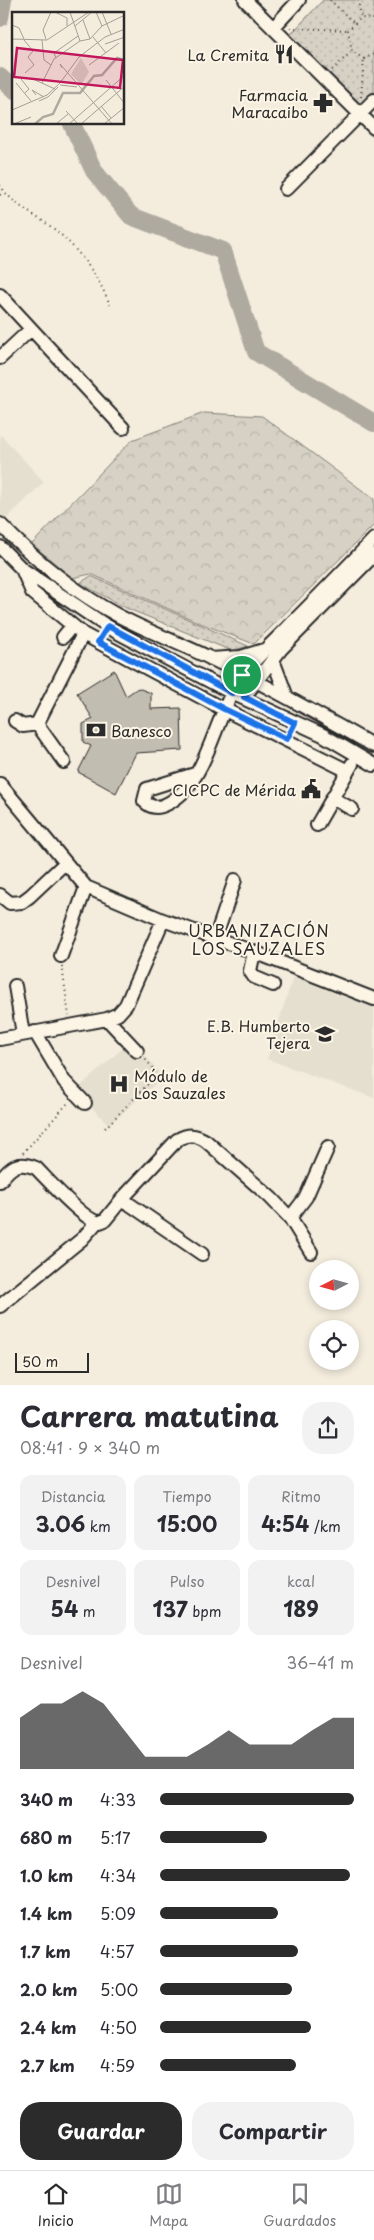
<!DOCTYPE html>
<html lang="es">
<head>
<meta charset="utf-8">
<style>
  :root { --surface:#fff; --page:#f2f2f3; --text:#2b2b33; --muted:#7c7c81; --line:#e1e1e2; --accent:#2b2b2b }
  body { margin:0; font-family:"Playpen Sans",sans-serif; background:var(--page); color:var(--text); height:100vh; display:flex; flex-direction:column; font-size:19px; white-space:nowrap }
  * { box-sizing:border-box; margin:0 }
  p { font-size:16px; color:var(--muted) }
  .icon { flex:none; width:28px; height:28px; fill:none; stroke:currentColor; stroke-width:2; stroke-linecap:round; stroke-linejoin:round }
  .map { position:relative; height:1385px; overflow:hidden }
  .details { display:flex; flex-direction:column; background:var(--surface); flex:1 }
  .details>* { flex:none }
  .needle { width:32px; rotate:264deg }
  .fabs { position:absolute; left:309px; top:1260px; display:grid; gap:10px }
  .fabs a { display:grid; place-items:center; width:50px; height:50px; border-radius:50%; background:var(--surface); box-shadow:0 2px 8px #0003; font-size:25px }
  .scale { position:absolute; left:15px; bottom:12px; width:74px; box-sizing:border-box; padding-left:5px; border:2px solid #2b2b2b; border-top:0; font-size:14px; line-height:18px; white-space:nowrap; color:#2b2b2b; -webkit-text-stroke:4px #fcf5e5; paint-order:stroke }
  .pin { position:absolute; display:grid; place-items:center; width:42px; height:42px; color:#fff; margin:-21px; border:2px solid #fff; border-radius:50%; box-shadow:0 1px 5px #0007 }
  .round { display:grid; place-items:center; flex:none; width:52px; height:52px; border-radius:20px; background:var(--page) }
  .summary { display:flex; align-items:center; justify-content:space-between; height:85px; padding:0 20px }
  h1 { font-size:28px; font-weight:700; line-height:38px }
  .stats { display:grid; grid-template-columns:repeat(3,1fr); gap:8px; height:85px; padding:5px 20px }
  .stats div { display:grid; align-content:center; border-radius:12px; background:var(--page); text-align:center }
  .stats b { font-size:21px; font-weight:700 }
  .stats small { font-size:14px; font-weight:400 }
  .stats p { font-size:14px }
  .chart { height:140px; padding:10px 20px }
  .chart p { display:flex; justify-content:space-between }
  .chart svg { width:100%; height:90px; margin-top:5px; fill:var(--accent); opacity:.7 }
  .cta { display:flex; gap:10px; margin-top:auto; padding:10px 20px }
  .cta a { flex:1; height:58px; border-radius:20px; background:var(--accent); color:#fff; font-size:20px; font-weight:700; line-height:58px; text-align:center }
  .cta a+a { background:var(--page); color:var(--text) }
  ul { padding:0 20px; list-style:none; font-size:16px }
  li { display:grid; grid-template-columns:80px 60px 1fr; align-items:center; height:38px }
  li i { height:12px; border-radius:6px; background:var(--accent) }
  .menu { display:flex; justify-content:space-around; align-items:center; height:70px; border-top:1px solid var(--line); background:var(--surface); font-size:14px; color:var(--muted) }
  .menu a { display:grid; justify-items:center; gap:2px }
  .menu .current { color:var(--accent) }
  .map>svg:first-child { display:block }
  .built { fill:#e5dfd0 }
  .forest { fill:url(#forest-crowns); stroke:#807e78 }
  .park { fill:url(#park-dots); stroke:#807e78 }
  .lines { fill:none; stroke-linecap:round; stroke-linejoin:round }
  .river { stroke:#afaaa0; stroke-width:18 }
  .building { fill:#c2bdb1; stroke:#2b2b2b }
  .minor-casing { stroke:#2b2b2b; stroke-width:16 }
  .path { stroke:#2b2b2b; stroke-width:2; stroke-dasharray:1 4; stroke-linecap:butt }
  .minor { stroke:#fcf5e5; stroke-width:12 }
  .route-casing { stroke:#fff; stroke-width:10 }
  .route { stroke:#1a73e8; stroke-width:6 }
  .labels { text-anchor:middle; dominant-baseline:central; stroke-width:4; stroke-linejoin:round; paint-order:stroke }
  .poi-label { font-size:15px; fill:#2b2b2b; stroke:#fcf5e5; text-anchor:end }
  .neighbourhood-label { font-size:16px; letter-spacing:1px; fill:#2b2b2b; stroke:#fcf5e5 }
  .inset-river { fill:none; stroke:#afaaa0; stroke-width:2.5 }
  .inset-road { fill:none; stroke:#a49f96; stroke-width:1 }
  .view { fill:#c2185b; fill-opacity:0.15; stroke:#c2185b; stroke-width:2.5 }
  .inset-edge { fill:none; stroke:#2b2b2b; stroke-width:2.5 }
</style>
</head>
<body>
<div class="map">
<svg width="374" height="1385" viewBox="0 0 374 1385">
  <defs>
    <pattern id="forest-crowns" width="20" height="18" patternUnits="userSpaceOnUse" patternTransform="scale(1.25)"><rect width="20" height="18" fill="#d6d1c4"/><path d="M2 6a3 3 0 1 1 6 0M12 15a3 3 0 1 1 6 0" fill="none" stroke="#b8b4a9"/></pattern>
    <pattern id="park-dots" width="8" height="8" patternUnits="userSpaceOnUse" patternTransform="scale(1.25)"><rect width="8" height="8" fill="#d6d1c4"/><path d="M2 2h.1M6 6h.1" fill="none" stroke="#b8b4a9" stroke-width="1.8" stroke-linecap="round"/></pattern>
  </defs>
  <rect width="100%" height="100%" fill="#f4edde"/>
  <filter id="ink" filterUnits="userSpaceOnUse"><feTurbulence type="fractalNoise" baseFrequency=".02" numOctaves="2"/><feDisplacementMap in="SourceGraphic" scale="10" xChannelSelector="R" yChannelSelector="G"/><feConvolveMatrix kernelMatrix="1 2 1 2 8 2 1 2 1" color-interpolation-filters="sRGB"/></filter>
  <g filter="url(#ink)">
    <path class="built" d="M0,434L44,482L2,523L0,522Z
      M293,977L374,1008V1098L267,1059Z
      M132,1040L163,1077L109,1125L75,1091Z"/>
    <path class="forest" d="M204,413L262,416L374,499V525L254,644L200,623L91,574L72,578L32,544L132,440Z"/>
    <path class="park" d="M323,0H374V110L366,117L290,35Z
      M91,576L248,646L232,651L126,608L80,583Z"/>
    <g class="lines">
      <path class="river" d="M0,18L3,0
        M0,77L14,90
        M72,124L94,171L131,216L223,251L256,352L374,423"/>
    </g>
    <path class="building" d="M114,670L126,696L138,688L151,693V709L181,708L182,750L136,753L116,793L78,772L91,746L83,742V724L93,719L77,693Z"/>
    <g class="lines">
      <defs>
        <path id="minor" d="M245,0L374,128
          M273,28L299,0
          M286,189L374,100
          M0,295L123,428
          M0,358L31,329
          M0,524C34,559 73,591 117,615C147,631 179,643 210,658C266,685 320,715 374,746
          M0,547L22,569L111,629L232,693L323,735L374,765
          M22,569L32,592L83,634L223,709L348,771
          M63,637L72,626
          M211,659L241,657L267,649
          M273,660L287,697
          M244,697L281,649L374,555
          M15,721L23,726L37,724
          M37,724L83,634
          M37,724L64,762
          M195,774L147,789L144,801C156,814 171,803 182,793C210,766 218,708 243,675C256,657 274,642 289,626C318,597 346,568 374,539
          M0,784L86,887L163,920L254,952L374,999
          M332,798L352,809
          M317,825L352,764
          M0,895L10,903L22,902L30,896L65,863
          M215,939L235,880
          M254,952L250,971L254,977L273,985
          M61,956L86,887
          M15,986L23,1034
          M107,1019L137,1051
          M35,1032L64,1081L85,1103
          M0,1039L107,1019L118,1014L126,1005L163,920
          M0,1181C10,1167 18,1160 36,1168C48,1180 82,1218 97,1222C100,1223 102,1221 105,1220L122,1199L177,1140C188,1134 195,1134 206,1141L271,1198L290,1218L311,1252
          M122,1199L202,1254
          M290,1218L306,1197L328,1147
          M0,1306L82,1239L97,1222"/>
      </defs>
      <use href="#minor" class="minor-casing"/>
      <path class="path" d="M330,0L354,23
        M358,0L361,17
        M290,28L348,30
        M364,59L352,51L348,30L361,18L374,19
        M364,59L374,54
        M332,70L352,51
        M361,97L364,59
        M0,185C11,203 31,213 47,224C73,241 99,276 110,305
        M0,195L4,192
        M62,966L69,1016
        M105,1128L153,1079C157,1070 151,1066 145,1059
        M23,1153L68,1103"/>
      <use href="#minor" class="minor"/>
    </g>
  </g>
  <g class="lines" filter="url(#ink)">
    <defs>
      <path id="route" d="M108,626L232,693L242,675L256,681L244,697L295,723L287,739L224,709L98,642Z"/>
    </defs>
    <use href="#route" class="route-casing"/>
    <use href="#route" class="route"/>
  </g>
  <defs>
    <symbol id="restaurant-bare" viewBox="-9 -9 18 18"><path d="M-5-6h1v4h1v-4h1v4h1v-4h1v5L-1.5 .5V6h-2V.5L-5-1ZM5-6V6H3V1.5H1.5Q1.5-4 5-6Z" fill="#2b2b2b" stroke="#fcf5e5" stroke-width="2.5" paint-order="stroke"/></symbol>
    <symbol id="pharmacy-bare" viewBox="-9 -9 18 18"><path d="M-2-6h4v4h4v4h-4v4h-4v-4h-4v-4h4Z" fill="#2b2b2b" stroke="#fcf5e5" stroke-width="2.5" paint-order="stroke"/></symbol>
    <symbol id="bank-bare" viewBox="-9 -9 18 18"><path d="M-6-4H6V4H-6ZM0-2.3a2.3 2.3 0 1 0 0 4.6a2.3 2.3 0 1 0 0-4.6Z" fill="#2b2b2b" stroke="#fcf5e5" stroke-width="2.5" paint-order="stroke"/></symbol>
    <symbol id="civic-bare" viewBox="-9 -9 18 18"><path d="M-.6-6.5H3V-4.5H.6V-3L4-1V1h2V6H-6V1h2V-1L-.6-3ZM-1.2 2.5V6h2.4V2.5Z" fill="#2b2b2b" stroke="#fcf5e5" stroke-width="2.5" paint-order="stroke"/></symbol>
    <symbol id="school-bare" viewBox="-9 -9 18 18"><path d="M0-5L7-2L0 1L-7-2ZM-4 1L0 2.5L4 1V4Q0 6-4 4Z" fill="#2b2b2b" stroke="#fcf5e5" stroke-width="2.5" paint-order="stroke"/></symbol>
    <symbol id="hospital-bare" viewBox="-9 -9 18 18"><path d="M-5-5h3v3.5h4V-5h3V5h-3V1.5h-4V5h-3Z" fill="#2b2b2b" stroke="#fcf5e5" stroke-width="2.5" paint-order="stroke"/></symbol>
  </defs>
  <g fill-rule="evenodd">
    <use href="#restaurant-bare" x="270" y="40" width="28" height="28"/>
    <use href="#pharmacy-bare" x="309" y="89" width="28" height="28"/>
    <use href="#bank-bare" x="82" y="716" width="28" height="28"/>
    <use href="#civic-bare" x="297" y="775" width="28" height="28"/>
    <use href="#school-bare" x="311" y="1020" width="28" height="28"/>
    <use href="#hospital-bare" x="105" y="1070" width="28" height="28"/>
  </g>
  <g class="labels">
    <g class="poi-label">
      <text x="269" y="54">La Cremita</text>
      <text x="308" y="94">Farmacia<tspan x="308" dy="17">Maracaibo</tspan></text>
      <text x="111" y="730" text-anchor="start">Banesco</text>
      <text x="296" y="789">CICPC de Mérida</text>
      <text x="310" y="1025">E.B. Humberto<tspan x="310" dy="17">Tejera</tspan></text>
      <text x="134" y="1075" text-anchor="start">Módulo de<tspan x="134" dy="17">Los Sauzales</tspan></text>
    </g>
    <g class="neighbourhood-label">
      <text x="259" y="930">URBANIZACIÓN<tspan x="259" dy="18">LOS SAUZALES</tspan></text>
    </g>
  </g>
  <g transform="translate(12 12)">
    <rect width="112" height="112" fill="#f4edde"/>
    <path d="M69,46L77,60L69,73L59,62Z" fill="#d6d1c4"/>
    <path class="inset-river" d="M23,112L31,105L41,102L51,81H68L82,64L90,63L105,46L113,48"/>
    <path class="inset-road" d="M43,0L55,6V14M58,0L68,29M84,0L90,14M90,0L99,22M71,8L78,27M0,13L7,16L12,27M63,14L80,0M81,25L94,41M0,27L35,28L77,0M34,27L31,18L39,0M12,28L21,39L16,45L22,53L13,61M30,28L32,48L39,53M93,32L113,25M44,46L42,41L66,24M77,53L107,31M50,56L48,52L100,112M9,67L17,77L13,81M23,68L43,77M94,68L113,92M4,71L19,89M30,71L42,47L68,29L78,27L90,14L113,3M48,73L65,75M24,83L20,78L32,85M27,89L36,85L46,75M89,94L99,106M0,98L35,83L48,71L67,45L93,25L113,17M54,99L66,112M2,112L19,105M44,112L56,102M57,112L113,63M69,112L113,74M92,112L113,95"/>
    <path class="view" d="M5,36L111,48L108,76L2,65Z"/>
    <rect width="112" height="112" class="inset-edge"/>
  </g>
</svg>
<div class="fabs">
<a><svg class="needle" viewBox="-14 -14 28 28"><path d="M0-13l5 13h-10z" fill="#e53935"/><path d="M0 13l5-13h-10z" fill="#7c7c81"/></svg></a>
<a><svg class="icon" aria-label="locate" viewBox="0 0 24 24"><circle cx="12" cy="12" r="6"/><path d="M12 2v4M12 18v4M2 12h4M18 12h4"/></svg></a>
</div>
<div class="scale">50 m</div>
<div class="pin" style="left:242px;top:675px;background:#1e9e55"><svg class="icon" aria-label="arrive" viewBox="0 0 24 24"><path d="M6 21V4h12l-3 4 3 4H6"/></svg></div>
</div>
<section class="details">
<div class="summary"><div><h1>Carrera matutina</h1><p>08:41 · 9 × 340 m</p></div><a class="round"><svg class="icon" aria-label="share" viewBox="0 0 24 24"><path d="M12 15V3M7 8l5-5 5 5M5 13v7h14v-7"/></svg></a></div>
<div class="stats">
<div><p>Distancia</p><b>3.06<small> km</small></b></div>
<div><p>Tiempo</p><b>15:00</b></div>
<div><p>Ritmo</p><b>4:54<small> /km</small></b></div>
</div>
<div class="stats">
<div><p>Desnivel</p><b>54<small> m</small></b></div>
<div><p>Pulso</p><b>137<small> bpm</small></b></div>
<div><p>kcal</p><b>189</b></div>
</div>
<div class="chart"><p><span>Desnivel</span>36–41 m</p>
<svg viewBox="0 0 160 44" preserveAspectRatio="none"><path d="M0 44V19L10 12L20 12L30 6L40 12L50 25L60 38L70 38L80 38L90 32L100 25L110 32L120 32L130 32L140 25L150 19L160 19V44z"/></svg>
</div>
<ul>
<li><b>340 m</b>4:33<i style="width:100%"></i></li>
<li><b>680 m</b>5:17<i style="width:55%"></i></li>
<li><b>1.0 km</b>4:34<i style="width:98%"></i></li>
<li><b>1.4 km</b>5:09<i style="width:61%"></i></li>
<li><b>1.7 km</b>4:57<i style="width:71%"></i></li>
<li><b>2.0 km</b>5:00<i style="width:68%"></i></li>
<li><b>2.4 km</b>4:50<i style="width:78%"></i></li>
<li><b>2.7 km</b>4:59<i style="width:70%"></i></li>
</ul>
<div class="cta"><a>Guardar</a><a>Compartir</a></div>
</section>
<nav class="menu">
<a class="current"><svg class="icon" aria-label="home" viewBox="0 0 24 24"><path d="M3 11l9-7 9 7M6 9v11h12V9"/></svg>Inicio</a>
<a><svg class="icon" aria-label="map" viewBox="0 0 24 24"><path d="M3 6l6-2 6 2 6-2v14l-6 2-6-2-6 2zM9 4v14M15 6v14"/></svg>Mapa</a>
<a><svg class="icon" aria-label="saved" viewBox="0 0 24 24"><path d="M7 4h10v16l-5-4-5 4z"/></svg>Guardados</a>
</nav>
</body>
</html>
